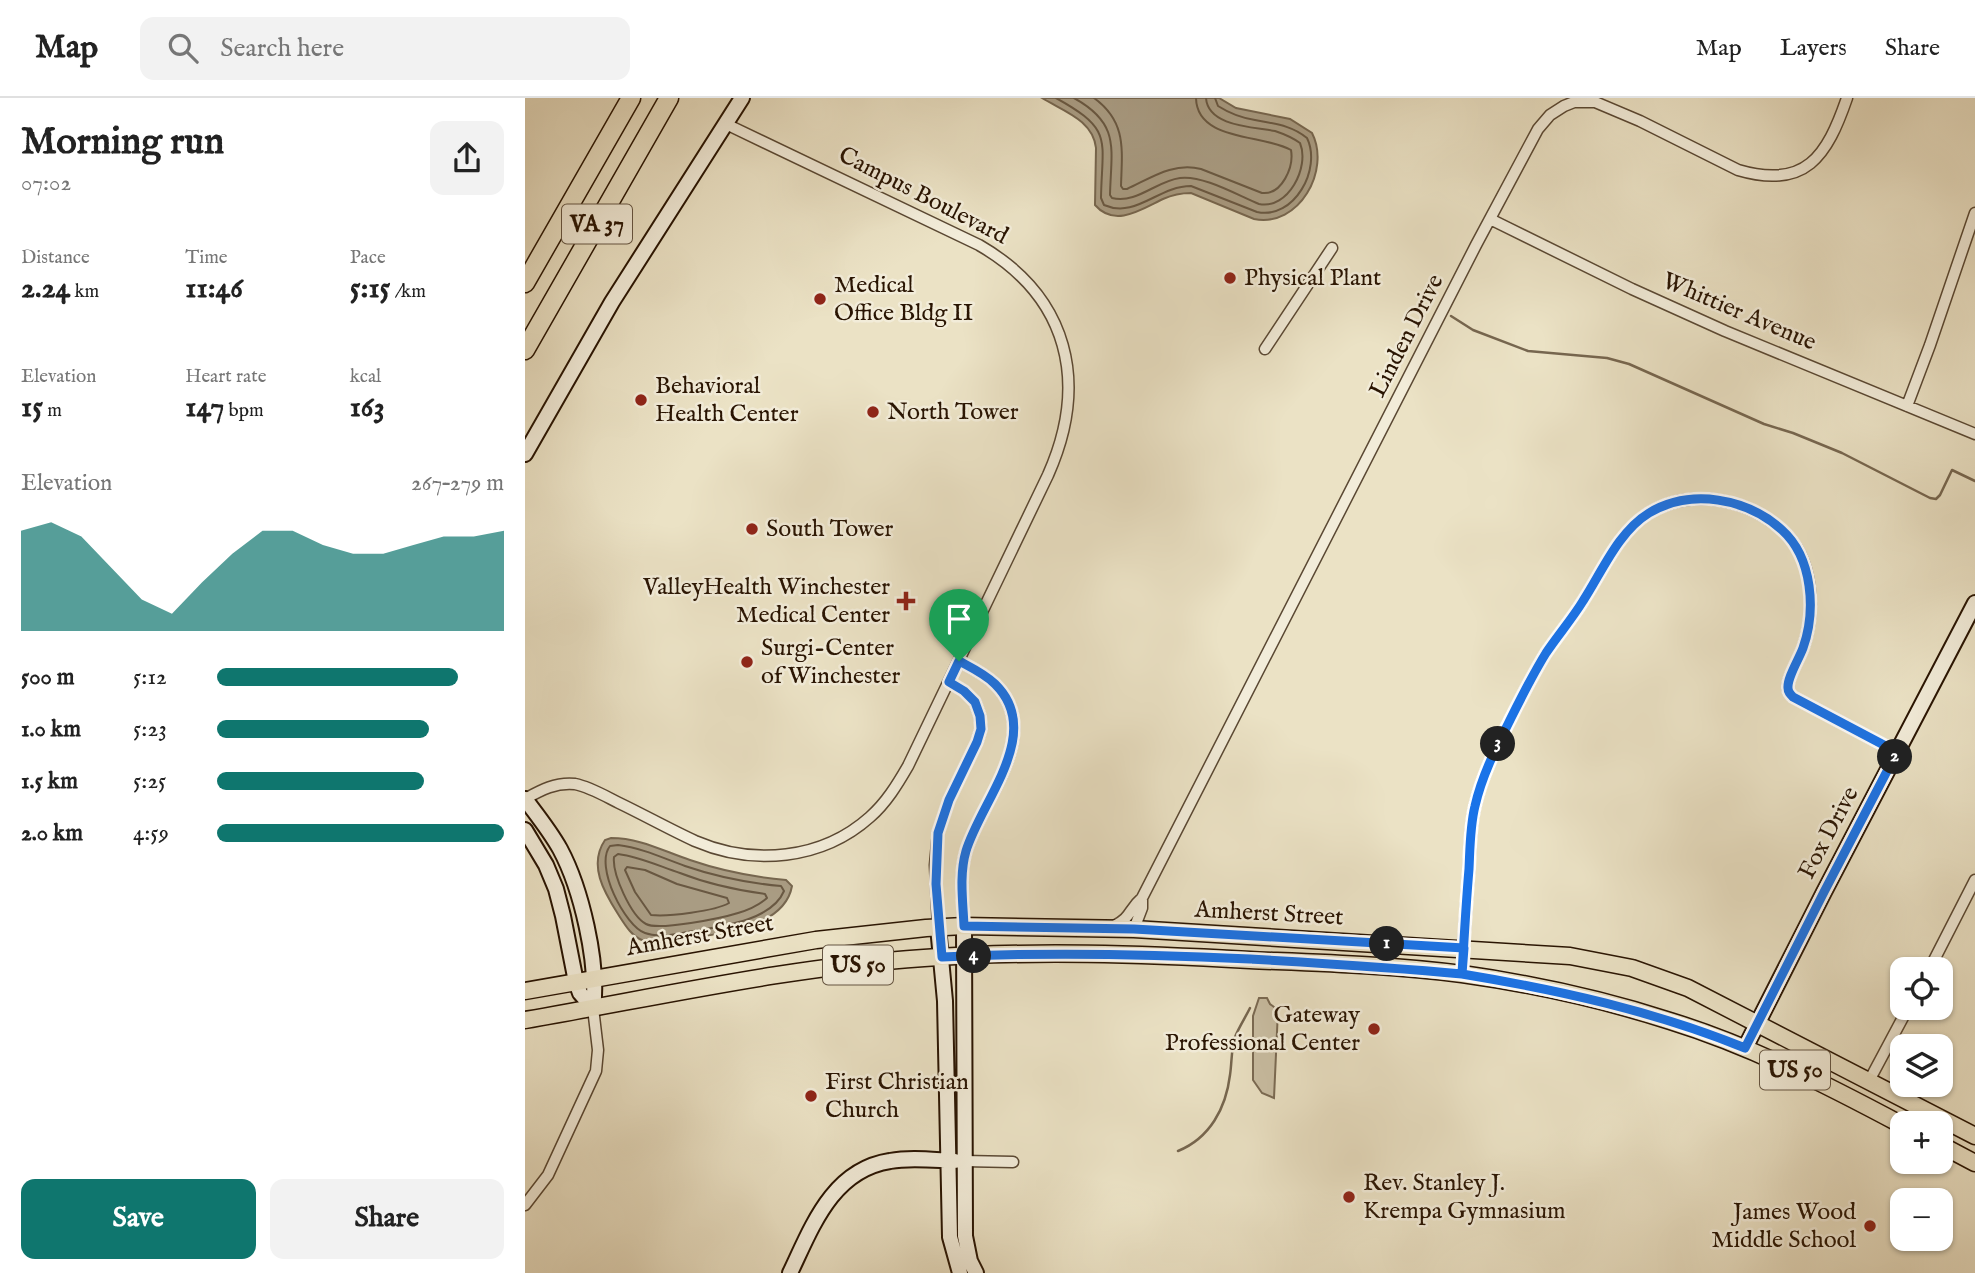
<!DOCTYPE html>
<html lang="en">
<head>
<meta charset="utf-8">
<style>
  :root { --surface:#fff; --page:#f2f2f2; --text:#222; --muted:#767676; --line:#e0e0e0; --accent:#0f766e }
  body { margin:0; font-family:"IM FELL English",serif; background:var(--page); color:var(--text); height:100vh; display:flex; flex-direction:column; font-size:26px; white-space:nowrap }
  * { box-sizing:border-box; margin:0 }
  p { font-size:23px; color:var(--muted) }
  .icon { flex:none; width:38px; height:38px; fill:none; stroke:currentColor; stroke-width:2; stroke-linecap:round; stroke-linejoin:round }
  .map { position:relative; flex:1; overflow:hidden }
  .drawer { display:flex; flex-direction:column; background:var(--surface); width:525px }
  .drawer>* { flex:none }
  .controls { position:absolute; left:1365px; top:859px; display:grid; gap:14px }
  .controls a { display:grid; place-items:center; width:63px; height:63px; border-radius:14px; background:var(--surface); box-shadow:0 2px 5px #0004; font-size:35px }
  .pin { position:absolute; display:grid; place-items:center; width:60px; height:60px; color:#fff; margin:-72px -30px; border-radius:50% 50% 50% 0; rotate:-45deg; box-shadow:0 0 7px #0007 }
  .pin .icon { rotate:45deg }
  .km { position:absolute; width:35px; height:35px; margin:-18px; border-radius:50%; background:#222; color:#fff; font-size:19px; line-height:35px; text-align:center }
  .round { display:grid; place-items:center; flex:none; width:74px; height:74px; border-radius:14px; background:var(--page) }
  .overview { display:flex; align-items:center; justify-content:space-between; height:119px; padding:0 21px }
  h1 { font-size:38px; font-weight:800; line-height:52px }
  .metrics { display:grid; grid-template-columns:repeat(3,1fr); gap:10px; height:119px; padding:7px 21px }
  .metrics div { display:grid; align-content:center }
  .metrics b { font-size:30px; font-weight:800 }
  .metrics small { font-size:19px; font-weight:400 }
  .metrics p { font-size:19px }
  .chart { height:196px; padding:14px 21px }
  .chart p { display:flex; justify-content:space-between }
  .chart svg { width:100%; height:126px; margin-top:7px; fill:var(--accent); opacity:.7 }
  .primary-button { display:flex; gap:14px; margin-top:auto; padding:14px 21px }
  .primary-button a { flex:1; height:80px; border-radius:14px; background:var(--accent); color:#fff; font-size:28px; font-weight:800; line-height:80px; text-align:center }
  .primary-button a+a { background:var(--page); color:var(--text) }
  ul { padding:0 21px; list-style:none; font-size:23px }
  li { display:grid; grid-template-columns:112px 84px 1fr; align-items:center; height:52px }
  li i { height:18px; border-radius:9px; background:var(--accent) }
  header { display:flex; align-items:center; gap:42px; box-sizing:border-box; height:98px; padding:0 35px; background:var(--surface); border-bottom:2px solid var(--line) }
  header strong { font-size:33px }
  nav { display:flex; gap:38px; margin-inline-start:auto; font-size:24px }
  .search { width:490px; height:63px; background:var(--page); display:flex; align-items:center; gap:18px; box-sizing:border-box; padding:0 24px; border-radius:14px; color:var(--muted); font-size:26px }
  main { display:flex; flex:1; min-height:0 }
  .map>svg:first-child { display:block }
  .green { fill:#cabfa4; stroke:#7a6a53; stroke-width:2 }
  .water { fill:#a99c83; stroke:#76664f; stroke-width:2 }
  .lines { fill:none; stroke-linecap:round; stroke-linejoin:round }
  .shore { stroke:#695842; stroke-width:2 }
  .stream { stroke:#76664f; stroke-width:2.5 }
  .street-casing { stroke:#5a4833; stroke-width:13 }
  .secondary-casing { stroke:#291402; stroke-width:18 }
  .primary-casing { stroke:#291402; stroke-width:19 }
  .highway-casing { stroke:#291402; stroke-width:21 }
  .street { stroke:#f2ecd9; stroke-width:10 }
  .secondary { stroke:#f2ecd9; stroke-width:14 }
  .primary { stroke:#ebe2c5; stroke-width:16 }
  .highway { stroke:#ebe2c5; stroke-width:18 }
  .route-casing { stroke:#fff; stroke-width:14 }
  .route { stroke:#1a73e8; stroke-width:9 }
  .poi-dot { fill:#8f2418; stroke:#f2ecd9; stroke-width:2.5 }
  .labels { text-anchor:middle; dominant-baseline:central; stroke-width:5; stroke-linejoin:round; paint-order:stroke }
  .shield { fill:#f2ecd9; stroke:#655542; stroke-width:2 }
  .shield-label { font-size:23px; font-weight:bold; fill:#291402 }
  .street-label { font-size:24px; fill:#291402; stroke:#f2ecd9 }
  .poi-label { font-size:24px; fill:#291402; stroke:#f2ecd9; text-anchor:start }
</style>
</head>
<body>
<header>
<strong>Map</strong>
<div class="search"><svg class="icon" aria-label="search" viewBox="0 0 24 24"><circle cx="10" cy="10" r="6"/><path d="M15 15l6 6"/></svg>Search here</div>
<nav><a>Map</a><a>Layers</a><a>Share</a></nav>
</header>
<main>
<section class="drawer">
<div class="overview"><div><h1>Morning run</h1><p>07:02</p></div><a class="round"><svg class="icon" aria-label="share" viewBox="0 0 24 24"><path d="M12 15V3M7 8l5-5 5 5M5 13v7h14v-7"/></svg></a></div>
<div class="metrics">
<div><p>Distance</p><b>2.24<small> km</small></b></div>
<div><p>Time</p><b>11:46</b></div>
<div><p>Pace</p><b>5:15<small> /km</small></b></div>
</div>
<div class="metrics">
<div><p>Elevation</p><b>15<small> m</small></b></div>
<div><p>Heart rate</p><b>147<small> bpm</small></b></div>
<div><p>kcal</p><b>163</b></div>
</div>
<div class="chart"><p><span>Elevation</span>267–279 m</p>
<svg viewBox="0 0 160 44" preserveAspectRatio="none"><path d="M0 44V9L10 6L20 11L30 22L40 33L50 38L60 27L70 17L80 9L90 9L100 14L110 17L120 17L130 14L140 11L150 11L160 9V44z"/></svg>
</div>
<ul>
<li><b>500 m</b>5:12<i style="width:84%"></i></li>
<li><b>1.0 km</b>5:23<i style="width:74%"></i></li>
<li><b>1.5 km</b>5:25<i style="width:72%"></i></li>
<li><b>2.0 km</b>4:59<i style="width:100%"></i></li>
</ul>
<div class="primary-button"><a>Save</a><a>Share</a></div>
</section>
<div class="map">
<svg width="1450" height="1175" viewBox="0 0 1450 1175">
  <rect width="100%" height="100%" fill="#ebe2c5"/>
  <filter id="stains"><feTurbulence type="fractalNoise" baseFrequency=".00286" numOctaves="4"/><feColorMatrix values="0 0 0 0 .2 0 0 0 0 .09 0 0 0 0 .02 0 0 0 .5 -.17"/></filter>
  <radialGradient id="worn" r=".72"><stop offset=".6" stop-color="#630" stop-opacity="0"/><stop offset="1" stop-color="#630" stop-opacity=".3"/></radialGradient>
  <path class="green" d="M734,900H742L745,906L753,912L749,1000L737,995L728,982V918Z"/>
  <path class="water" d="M517,0H694L711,10L765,21L787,35C806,72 774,130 729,121L666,95C657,95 647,97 638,101C617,111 590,130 570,107L571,50C568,22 538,13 517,0Z
    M86,740C115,740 138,753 165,762C197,773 228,779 261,782L267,788C260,828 200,835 168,840C153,842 134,847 119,843C107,839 100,827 93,816C79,794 63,767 80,742Z"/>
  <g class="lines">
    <path class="shore" d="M531,0C589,32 577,41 576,100L579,107C611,121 633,88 666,88L732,114C769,122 797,71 782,40C766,27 750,26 730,22C717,20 704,15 693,8L690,0
      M549,0C596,26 586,51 585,97L587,100C612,106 631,83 655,80C678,77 712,97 734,106C763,112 785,69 775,45C768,40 759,36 750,33C730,29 683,29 681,0
      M569,0C602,24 597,52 596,88L598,91H602C626,80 648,64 676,71L737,95C757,97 769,69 766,52C739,36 672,44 671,0
      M93,747C117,750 138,760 160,768C192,779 223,785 256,788L259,793C246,824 192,829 163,834C150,836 133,840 120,835C100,828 69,768 85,748Z
      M93,756C115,759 134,768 155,775C183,786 211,792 240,796L242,800C234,807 223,812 213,815C197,820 134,833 121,826C106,818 87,776 89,759Z
      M102,769L120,772L152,786L202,800L204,805C190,813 143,819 126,817L110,794L100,772Z"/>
    <path class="stream" d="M926,218L948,232L1003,253L1082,260L1104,266L1239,326L1268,335L1317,355L1405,400L1411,401L1415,397L1427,372L1450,383
      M653,1053C685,1040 701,1010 705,977C707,964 706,952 710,939C714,929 720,920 725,910"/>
    <defs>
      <path id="street" d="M965,121L1107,191L1200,233L1450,336
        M740,251L807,150
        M1382,308L1405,247L1450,115
        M434,563C447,570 460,576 470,586C520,636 456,703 441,753C434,777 438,804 439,828
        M0,701C16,692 31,684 50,686C65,689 80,698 94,705C119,717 144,731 170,743C228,768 297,762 345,719C361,705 372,687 383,668L523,377C564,285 544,199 454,147L201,26
        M589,828C607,819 603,812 617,800L951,147L1013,31L1025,17L1039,8L1049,4H1070L1115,23L1213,72C1281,92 1302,58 1322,0
        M413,829L410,767L413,735L424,702L452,644L456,631L455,618L450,604L439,593L424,584
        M609,831L617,810V800
        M1404,872L1450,782
        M937,876C939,841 941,806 944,771C945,750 945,728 950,708C957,677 972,648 986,620C997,598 1008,576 1021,555C1033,537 1047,521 1058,503C1077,474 1093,434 1124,415C1166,390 1221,400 1257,432C1289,460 1291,513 1278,550C1274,561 1262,580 1263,590C1263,595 1265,596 1268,599L1372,654
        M1344,983L1383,910
        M439,1063L488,1064
        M0,1107L23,1077L71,973L73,952L68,910"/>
      <path id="secondary" d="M0,356L87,204L217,0
        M0,701C12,717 25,733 35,751C56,790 74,865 68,910
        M0,732L21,767L31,791L38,818L51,884L55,895L68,910
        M439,828L440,1138L445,1163L451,1175
        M413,829L420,903L425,1139L435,1175
        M1220,950L1299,794L1450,505
        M265,1175C287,1129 307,1072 365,1063C386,1059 408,1062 430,1063"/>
      <path id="primary" d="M0,893L291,842L401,830L439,828L609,831L1045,858L1107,870L1163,890L1450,1038
        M0,922C133,899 265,869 399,860C508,852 617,856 725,862C796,865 867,867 937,876C1008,886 1077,901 1145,923C1226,948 1302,987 1377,1027
        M1416,1047L1450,1065"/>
      <path id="highway" d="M0,185L106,0
        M0,252L144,0"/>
    </defs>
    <use href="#street" class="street-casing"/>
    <use href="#secondary" class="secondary-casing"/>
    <use href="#primary" class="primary-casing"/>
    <use href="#highway" class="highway-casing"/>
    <use href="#street" class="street"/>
    <use href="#secondary" class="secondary"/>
    <use href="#primary" class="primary"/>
    <use href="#highway" class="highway"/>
  </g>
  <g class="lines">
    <defs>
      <path id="route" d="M434,563C447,570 460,576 470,586C520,635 456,703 441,753C434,777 438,804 439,828L609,831L939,850L937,876C1034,892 1129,913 1220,950L1299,794L1372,654L1268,599C1265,596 1263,594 1263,590C1262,580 1274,561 1278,550C1291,513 1288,460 1257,432C1222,400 1166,390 1124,415C1093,434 1077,474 1058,503C1047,521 1033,537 1021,555C1008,576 997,598 986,620C972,648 957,677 950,708C945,728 945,750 944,771C941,806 939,841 937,876C866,869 795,865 725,861C622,856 520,854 417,859L411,786L413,735L424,702L452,644L456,631L455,618L450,604L439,593L424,584L434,563"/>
    </defs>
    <use href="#route" class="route-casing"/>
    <use href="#route" class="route"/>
  </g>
  <g class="poi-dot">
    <circle cx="705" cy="180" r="7"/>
    <circle cx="295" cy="201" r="7"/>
    <circle cx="116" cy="302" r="7"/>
    <circle cx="348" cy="314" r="7"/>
    <circle cx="227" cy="431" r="7"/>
    <path d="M377.5 492.5h7v7h7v7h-7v7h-7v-7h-7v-7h7z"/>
    <circle cx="222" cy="564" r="7"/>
    <circle cx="849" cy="931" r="7"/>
    <circle cx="286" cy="998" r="7"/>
    <circle cx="824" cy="1099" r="7"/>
    <circle cx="1345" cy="1128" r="7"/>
  </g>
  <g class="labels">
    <g class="shield">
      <rect x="37" y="106.5" width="70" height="39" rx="5"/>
      <rect x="298" y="847.5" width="70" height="39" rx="5"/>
      <rect x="1235" y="952.5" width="70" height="39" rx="5"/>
    </g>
    <g class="shield-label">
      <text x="72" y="126">VA 37</text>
      <text x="333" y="867">US 50</text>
      <text x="1270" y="972">US 50</text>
    </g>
    <g class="street-label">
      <text transform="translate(398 98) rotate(27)">Campus Boulevard</text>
      <text transform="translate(1214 214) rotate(23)">Whittier Avenue</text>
      <text transform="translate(882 238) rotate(-63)">Linden Drive</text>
      <text transform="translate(1304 735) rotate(-62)">Fox Drive</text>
      <text transform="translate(744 816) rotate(3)">Amherst Street</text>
      <text transform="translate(175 838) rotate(-10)">Amherst Street</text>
    </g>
    <g class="poi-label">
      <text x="719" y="180">Physical Plant</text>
      <text x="309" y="187">Medical<tspan x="309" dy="28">Office Bldg II</tspan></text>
      <text x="130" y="288">Behavioral<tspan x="130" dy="28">Health Center</tspan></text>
      <text x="362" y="314">North Tower</text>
      <text x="241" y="431">South Tower</text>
      <text x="365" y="489" text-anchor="end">ValleyHealth Winchester<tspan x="365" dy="28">Medical Center</tspan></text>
      <text x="236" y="550">Surgi-Center<tspan x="236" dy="28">of Winchester</tspan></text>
      <text x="835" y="917" text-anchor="end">Gateway<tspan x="835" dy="28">Professional Center</tspan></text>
      <text x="300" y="984">First Christian<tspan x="300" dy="28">Church</tspan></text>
      <text x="838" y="1085">Rev. Stanley J.<tspan x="838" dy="28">Krempa Gymnasium</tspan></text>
      <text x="1331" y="1114" text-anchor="end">James Wood<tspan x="1331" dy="28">Middle School</tspan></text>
    </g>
  </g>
  <rect width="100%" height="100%" filter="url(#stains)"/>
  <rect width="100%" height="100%" fill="url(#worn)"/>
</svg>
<div class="controls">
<a><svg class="icon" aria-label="locate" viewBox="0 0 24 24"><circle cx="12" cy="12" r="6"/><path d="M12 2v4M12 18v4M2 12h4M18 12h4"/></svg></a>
<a><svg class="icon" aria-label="layers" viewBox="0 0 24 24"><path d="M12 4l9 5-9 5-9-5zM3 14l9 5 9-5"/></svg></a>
<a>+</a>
<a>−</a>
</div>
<div class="pin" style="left:434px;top:563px;background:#1e9e55"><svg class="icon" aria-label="arrive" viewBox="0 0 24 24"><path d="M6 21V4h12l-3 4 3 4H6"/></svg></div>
<b class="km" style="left:862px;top:846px">1</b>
<b class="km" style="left:1370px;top:659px">2</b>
<b class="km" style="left:973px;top:646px">3</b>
<b class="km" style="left:449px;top:858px">4</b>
</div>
</main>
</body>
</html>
